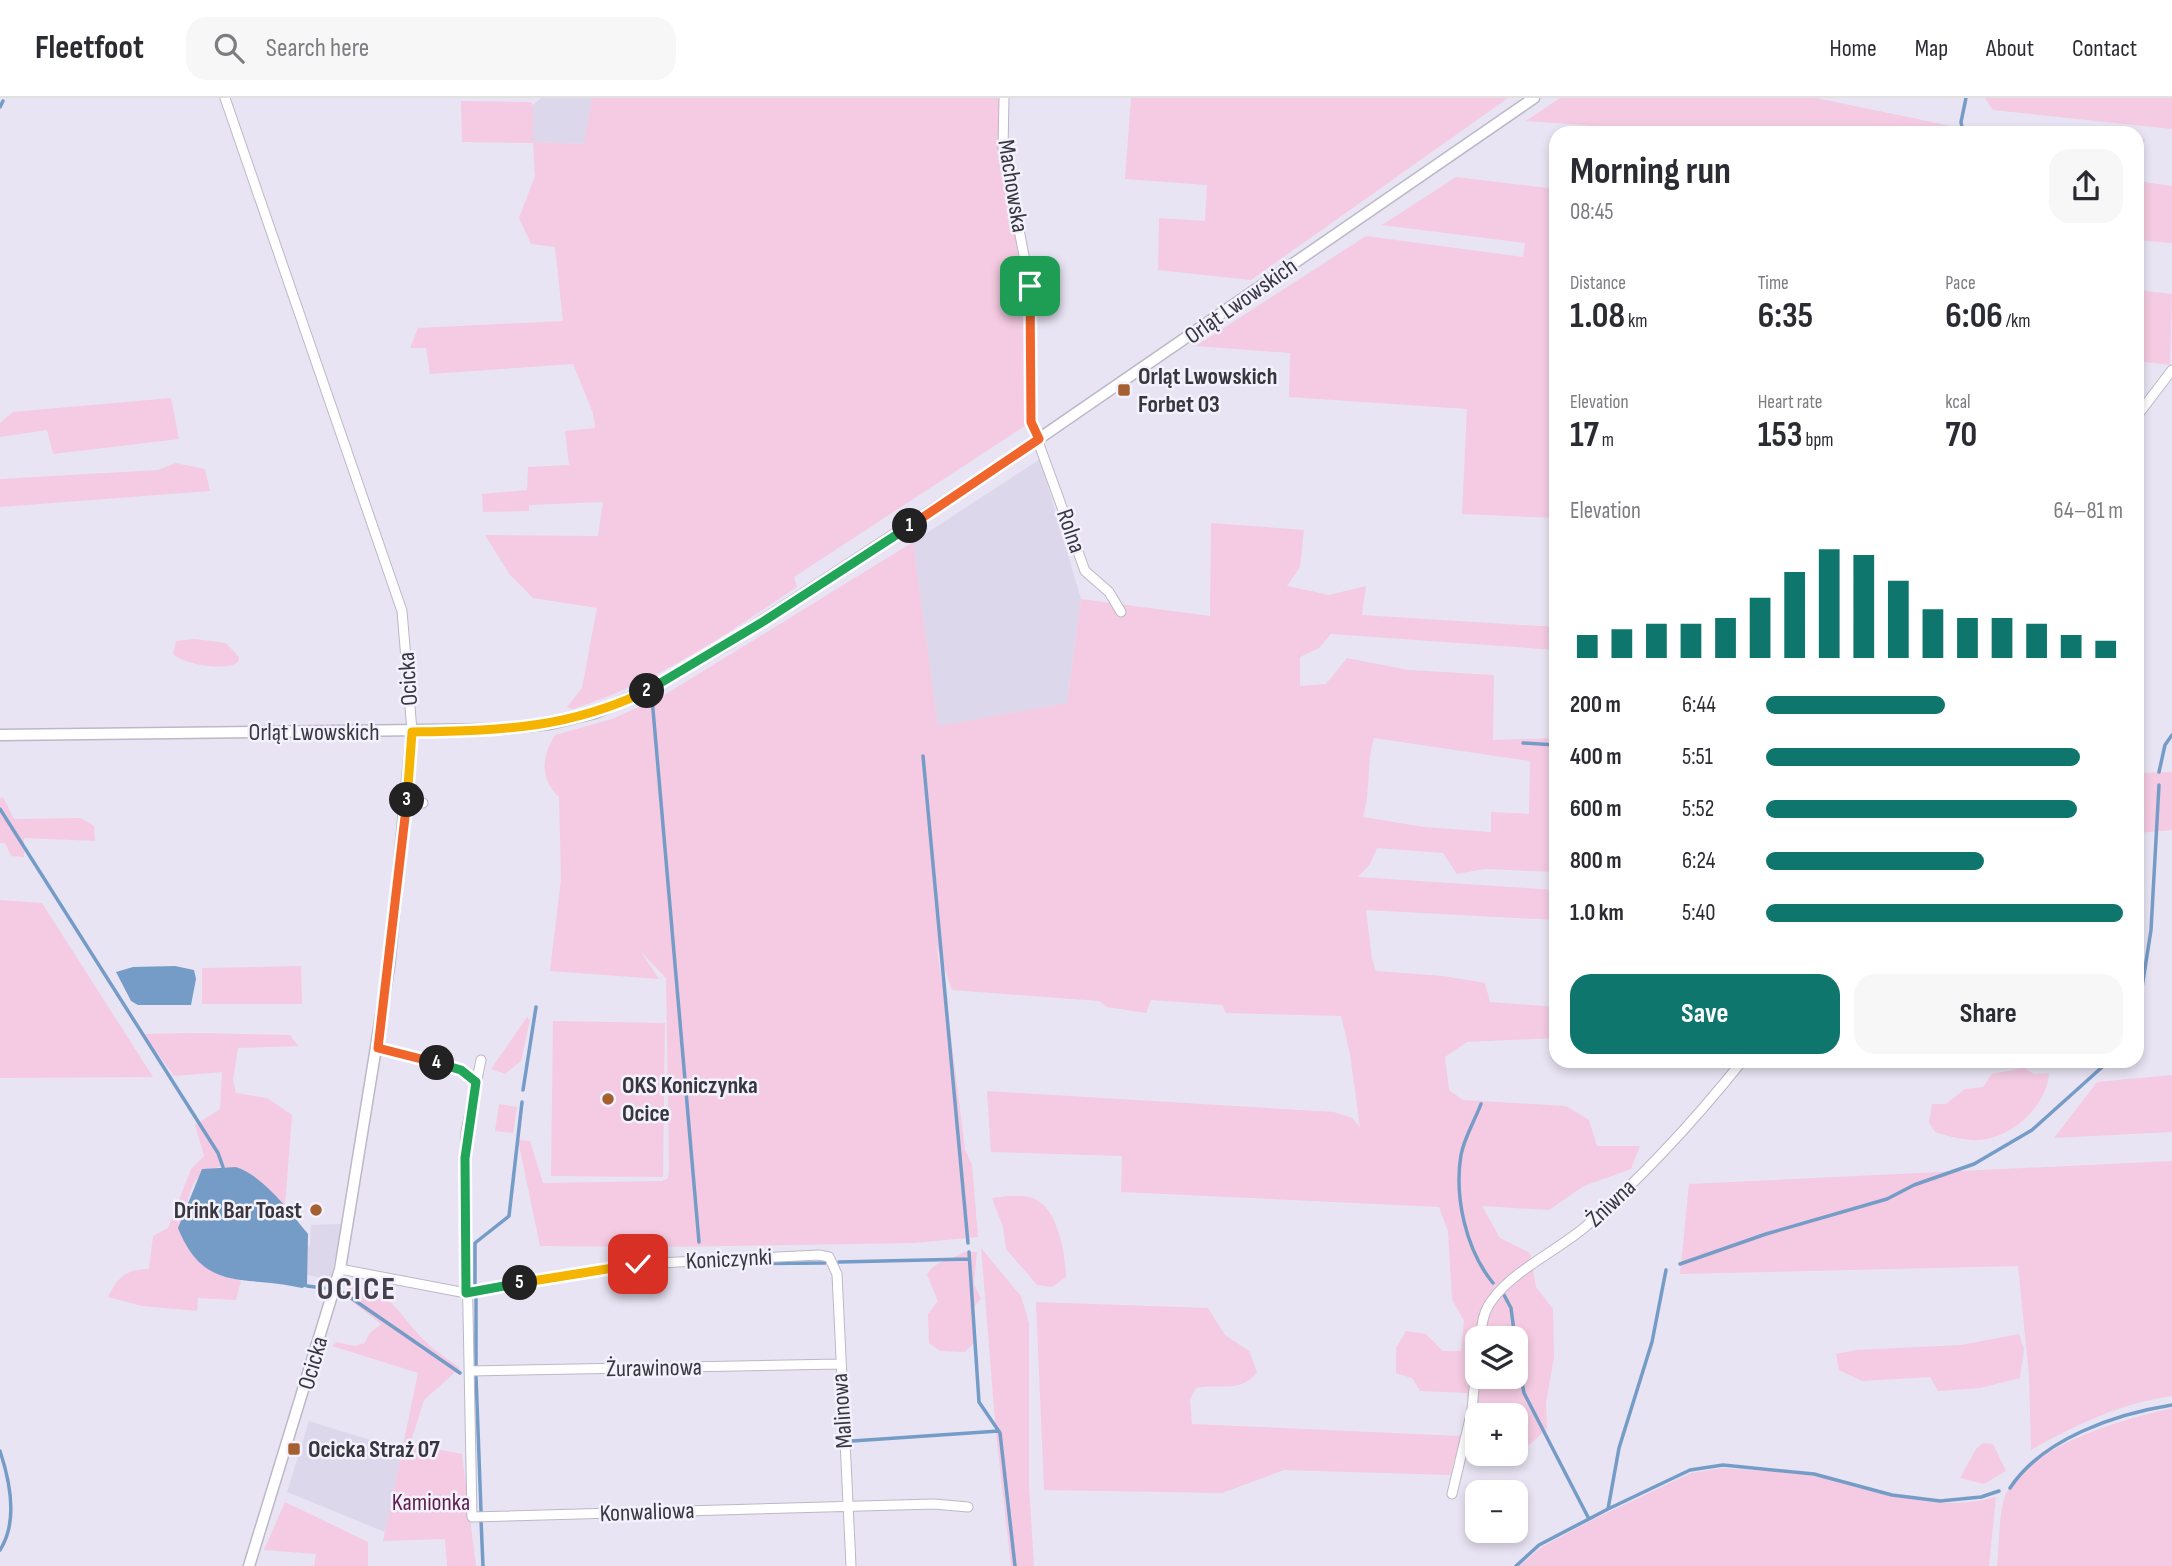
<!DOCTYPE html>
<html lang="en">
<head>
<meta charset="utf-8">
<style>
  :root { --surface:#fff; --page:#f7f7f7; --text:#2b2b33; --muted:#7c7c81; --line:#e1e1e2; --accent:#0f766e }
  body { margin:0; font-family:"Sofia Sans Condensed",sans-serif; background:var(--page); color:var(--text); height:100vh; display:flex; flex-direction:column; font-size:26px; white-space:nowrap }
  * { box-sizing:border-box; margin:0 }
  p { font-size:23px; color:var(--muted) }
  .icon { flex:none; width:38px; height:38px; fill:none; stroke:currentColor; stroke-width:2; stroke-linecap:round; stroke-linejoin:round }
  .map { position:relative; flex:1; overflow:hidden }
  .panel { position:absolute; left:1549px; top:28px; width:595px; height:942px; display:flex; flex-direction:column; background:var(--surface); border-radius:21px; box-shadow:0 4px 10px #0003 }
  .panel>* { flex:none }
  .tools { position:absolute; left:1465px; top:1228px; display:grid; gap:14px }
  .tools a { display:grid; place-items:center; width:63px; height:63px; border-radius:14px; background:var(--surface); box-shadow:0 4px 10px #0003; font-size:35px }
  .pin { position:absolute; display:grid; place-items:center; width:60px; height:60px; color:#fff; margin:-30px; border-radius:14px; box-shadow:0 4px 10px #0006 }
  .km { position:absolute; width:35px; height:35px; margin:-18px; border-radius:50%; background:#222; color:#fff; font-size:19px; line-height:35px; text-align:center }
  .round { display:grid; place-items:center; flex:none; width:74px; height:74px; border-radius:21px; background:var(--page) }
  .head { display:flex; align-items:center; justify-content:space-between; height:119px; padding:0 21px }
  h1 { font-size:38px; font-weight:700; line-height:52px }
  .figures { display:grid; grid-template-columns:repeat(3,1fr); gap:10px; height:119px; padding:7px 21px }
  .figures div { display:grid; align-content:center }
  .figures b { font-size:35px; font-weight:700 }
  .figures small { font-size:19px; font-weight:400 }
  .figures p { font-size:19px }
  .chart { height:196px; padding:14px 21px }
  .chart p { display:flex; justify-content:space-between }
  .chart svg { width:100%; height:126px; margin-top:7px; stroke:var(--accent); stroke-width:6 }
  .primary-button { display:flex; gap:14px; margin-top:auto; padding:14px 21px }
  .primary-button a { flex:1; height:80px; border-radius:21px; background:var(--accent); color:#fff; font-size:28px; font-weight:700; line-height:80px; text-align:center }
  .primary-button a+a { background:var(--page); color:var(--text) }
  ul { padding:0 21px; list-style:none; font-size:23px }
  li { display:grid; grid-template-columns:112px 84px 1fr; align-items:center; height:52px }
  li i { height:18px; border-radius:9px; background:var(--accent) }
  header { display:flex; align-items:center; gap:42px; box-sizing:border-box; height:98px; padding:0 35px; background:var(--surface); border-bottom:2px solid var(--line) }
  header strong { font-size:33px }
  nav { display:flex; gap:38px; margin-inline-start:auto; font-size:24px }
  .search { width:490px; height:63px; background:var(--page); display:flex; align-items:center; gap:18px; box-sizing:border-box; padding:0 24px; border-radius:21px; color:var(--muted); font-size:26px }
  .map>svg:first-child { display:block }
  .built { fill:#ddd7ec }
  .green { fill:#f4cbe2; fill-rule:evenodd }
  .water { fill:#759cc7 }
  .lines { fill:none; stroke-linecap:round; stroke-linejoin:round }
  .stream { stroke:#759cc7; stroke-width:3.5 }
  .minor-casing { stroke:#bcb8c7; stroke-width:11 }
  .tertiary-casing { stroke:#bcb8c7; stroke-width:13 }
  .minor { stroke:#fff; stroke-width:9 }
  .tertiary { stroke:#fff; stroke-width:10 }
  .split-1-casing { stroke:#fff; stroke-width:14 }
  .split-2-casing { stroke:#fff; stroke-width:14 }
  .split-3-casing { stroke:#fff; stroke-width:14 }
  .split-4-casing { stroke:#fff; stroke-width:14 }
  .split-5-casing { stroke:#fff; stroke-width:14 }
  .split-6-casing { stroke:#fff; stroke-width:14 }
  .split-1 { stroke:#f0652b; stroke-width:9 }
  .split-2 { stroke:#22a559; stroke-width:9 }
  .split-3 { stroke:#f5b400; stroke-width:9 }
  .split-4 { stroke:#f0652b; stroke-width:9 }
  .split-5 { stroke:#22a559; stroke-width:9 }
  .split-6 { stroke:#f5b400; stroke-width:9 }
  .poi-dot { fill:#a56032; stroke:#f4f1fe; stroke-width:2.5 }
  .labels { text-anchor:middle; dominant-baseline:central; stroke-width:5; stroke-linejoin:round; paint-order:stroke }
  .street-label { font-size:24px; fill:#38373d; stroke:#f4f1fe }
  .poi-label { font-size:24px; font-weight:bold; fill:#38373d; stroke:#f4f1fe; text-anchor:start }
  .park-label { font-size:24px; fill:#5d1d48; stroke:#f4f1fe }
  .district-label { font-size:32px; font-weight:bold; letter-spacing:2px; fill:#44414d; stroke:#f4f1fe }
</style>
</head>
<body>
<header>
<strong>Fleetfoot</strong>
<div class="search"><svg class="icon" aria-label="search" viewBox="0 0 24 24"><circle cx="10" cy="10" r="6"/><path d="M15 15l6 6"/></svg>Search here</div>
<nav><a>Home</a><a>Map</a><a>About</a><a>Contact</a></nav>
</header>
<div class="map">
<svg width="2172" height="1468" viewBox="0 0 2172 1468">
  <rect width="100%" height="100%" fill="#e8e4f3"/>
  <path class="built" d="M541,0H592L585,46L533,44V7Z
    M1040,361L1081,501L1067,605L938,629L913,444Z
    M342,1126L330,1183L306,1176L305,1154L310,1146L311,1127Z
    M309,1323L402,1352L385,1434L287,1394Z"/>
  <path class="green" d="M592,0H1004L1003,50L1030,188L1031,324L794,479L797,489C720,540 661,582 573,611L567,609L582,590L597,510L533,500L510,477L485,437L598,438L603,404L529,407V413L483,414L482,396L527,392L528,369L569,367L565,333L595,330L593,315L573,266L430,276L426,250H410L418,230L563,223L555,149L531,146L519,120L535,78L533,45L462,44L461,3L530,4L533,7V44L584,46Z
    M1131,0H1508L1251,182L1158,172L1159,120L1205,123L1207,87L1125,81Z
    M1560,0H1816L1951,28L1953,35H1656L1654,32L1526,23Z
    M1985,0H2172V31L1993,12Z
    M1968,28L2061,35H1970Z
    M2137,41H2145L2137,83L2172,88V145L2137,142Z
    M1456,79L1556,91V420L1462,416L1467,311L1289,299L1290,255L1196,248L1366,138L1523,159L1525,145L1382,127Z
    M2137,192L2172,196L2170,267L2137,263Z
    M171,300L179,341L53,356L47,332L0,339V325L13,314Z
    M176,365L205,371L210,393L0,409V381L158,372Z
    M1211,425L1304,432L1300,469L1287,488L1329,497L1366,488L1362,517L1556,529V552L1331,536L1319,550L1300,559V588L1326,586L1347,560L1408,572L1494,577L1493,642L1556,640V774L1485,771L1457,776L1443,755L1377,750L1370,766L1358,779L1556,792V822L1366,812L1372,861L1376,873L1444,878L1485,885L1490,904L1556,909V940L1467,944L1445,959L1449,992L1463,1002L1566,1008L1589,1022L1597,1048H1640L1631,1071L1584,1088L1549,1112L1482,1108L1500,1140L1530,1155L1536,1189L1553,1211L1554,1259L1546,1305L1547,1331L1506,1367L1478,1365L1477,1356H1516V1318H1477V1356L1467,1295L1420,1293L1412,1280L1396,1275V1250L1406,1233L1426,1236L1443,1253H1461L1464,1223L1452,1201L1448,1133L1439,1109L1121,1094L1122,1058L991,1054L987,993L1334,1014L1352,1020L1360,1029L1350,956L1341,918L1226,915L1222,907L1151,902L1146,915L1107,909L1099,903L952,892L936,846L950,931L965,1051L972,1067L978,1139L914,1145L662,1149L540,1148L518,1042L530,1043L543,1085L662,1083L668,1080L669,1070L666,880L641,854L659,881L550,873L561,781L559,699C539,680 542,659 555,637L612,621L661,599L913,444L938,628L1067,605L1081,501L1210,518ZM1374,640L1530,663L1529,716L1491,714V734L1424,729L1363,719C1371,693 1366,666 1374,640ZM1477,1241H1516V1279H1477Z
    M195,541L226,545L239,559L238,564C226,574 183,566 173,556L176,543Z
    M2172,674V732L2137,735V675Z
    M3,699L14,721L81,720L94,728L95,743L24,740V759L11,758L5,745H0V700Z
    M0,802L42,805L153,979L0,980Z
    M301,868L302,906H202V870Z
    M527,919L530,922L521,963L505,976L491,971Z
    M553,923L665,925L663,1079L551,1078Z
    M198,935L290,937L298,948L238,950L233,982L236,995L267,1000L292,1017L285,1108C261,1089 227,1049 197,1081C189,1089 189,1106 182,1116L213,1173L241,1183L236,1202L198,1200L197,1213L142,1208L108,1199C118,1179 126,1171 149,1171L153,1138L168,1130L191,1071L204,1058L195,1027L220,1011L222,974L174,978L143,936Z
    M2024,970L2034,976L2049,975C2047,1008 2012,1040 1979,1042C1965,1043 1948,1038 1935,1034L1929,1024L1932,1006H1946L1965,991L1983,989L1992,976Z
    M2172,977V1034L2054,1040L2097,984Z
    M499,1006L517,1009L513,1035L495,1033Z
    M2172,1063V1298C2121,1305 2075,1327 2031,1352L2029,1277L2018,1168L1680,1176L1689,1086Z
    M1008,1098C1016,1098 1028,1097 1035,1101C1059,1113 1065,1156 1066,1179L1052,1189L1037,1187L1006,1151L1003,1129L992,1100Z
    M981,1150L1021,1198L1029,1225V1388L1034,1468H1011L996,1335Z
    M964,1154H977L974,1186L981,1201C967,1213 973,1228 974,1245L965,1254L940,1253L929,1245L928,1216L938,1203L927,1177C933,1163 952,1162 964,1154Z
    M348,1188C389,1187 399,1218 425,1243C435,1253 448,1261 460,1270L424,1302L410,1346L462,1356L476,1468H447L445,1441L383,1443L418,1275L332,1248L336,1244L354,1248L365,1245L369,1236L381,1226L351,1203Z
    M1036,1204L1208,1210L1225,1237L1249,1253L1257,1274C1241,1296 1218,1285 1196,1290L1190,1301L1192,1326L1461,1338L1450,1377L1284,1372L1222,1395L1044,1392Z
    M2019,1236L2024,1251L2020,1280L1980,1290L1938,1293L1930,1279L1862,1283L1839,1272L1836,1256L1856,1252L1961,1247Z
    M2172,1310V1468H1997C1999,1449 1999,1415 2005,1398C2026,1348 2124,1321 2172,1310Z
    M1983,1345L1993,1346L2006,1373L1984,1386L1960,1380L1976,1351Z
    M1723,1370C1753,1373 1785,1373 1815,1378C1881,1389 1926,1417 1996,1399L1989,1468H1519L1542,1449L1590,1423L1691,1375Z
    M285,1404L368,1444V1468H314L316,1456L264,1452Z"/>
  <path class="water" d="M175,868L194,872L196,881L191,907H138L131,903L116,874L133,869Z
    M236,1069C265,1079 289,1113 308,1136L307,1188L302,1190C246,1176 205,1197 178,1130L202,1071Z"/>
  <g class="lines">
    <path class="stream" d="M0,9L3,3
      M1963,35L1961,24L1966,0
      M652,600L699,1144
      M1523,645L1556,647
      M923,658L968,1145
      M2159,674L2165,647L2172,637
      M0,711L218,1055L223,1069
      M2137,921L2151,832L2159,687
      M523,992L536,909
      M1481,1006C1475,1022 1464,1040 1461,1057C1454,1099 1466,1152 1493,1185
      M969,1154L979,1304L1000,1335L1015,1468
      M839,1164L969,1161
      M708,1166L825,1165
      M1680,1166L1766,1136L1887,1101L1914,1087L1974,1066L2032,1032L2110,962
      M307,1188L324,1190
      M475,1189V1145L509,1118L522,1004
      M344,1195L460,1275
      M1504,1197L1511,1210L1515,1241
      M476,1198V1269
      M1516,1254L1524,1295L1589,1421
      M476,1278L481,1413
      M852,1343L999,1333
      M2010,1390C2042,1341 2115,1316 2172,1307
      M1608,1411L1619,1350L1652,1244L1666,1172
      M481,1422L483,1468
      M0,1452C18,1424 10,1383 0,1353
      M1516,1468L1539,1447L1608,1411L1690,1372L1723,1367L1814,1376L1892,1397L1940,1403L1981,1399L1999,1393"/>
    <defs>
      <path id="minor" d="M225,0L402,513L412,633
        M1004,0L1003,50L1030,188L1031,324L1085,473L1109,494L1121,514
        M2137,318L2172,272
        M406,703L423,705
        M378,950L461,972L476,984
        M481,962L466,1034L465,1060L472,1419L934,1406L968,1409
        M340,1171L466,1195L638,1166L819,1157L829,1159L837,1176L851,1468
        M1480,1241C1482,1226 1483,1213 1493,1201C1513,1173 1558,1152 1585,1129C1643,1079 1695,1022 1743,962
        M469,1273L839,1266
        M1452,1396L1472,1312L1477,1259"/>
      <path id="tertiary" d="M0,637L504,631L550,626L595,615L650,591L724,548L992,373L1534,0
        M249,1468L340,1171L389,869L412,633"/>
    </defs>
    <use href="#minor" class="minor-casing"/>
    <use href="#tertiary" class="tertiary-casing"/>
    <use href="#minor" class="minor"/>
    <use href="#tertiary" class="tertiary"/>
  </g>
  <g class="lines">
    <defs>
      <path id="split-1" d="M910,428L1039,341L1031,324L1030,188"/>
      <path id="split-2" d="M647,593L764,523L910,428"/>
      <path id="split-3" d="M407,702L412,634C501,632 564,632 647,593"/>
      <path id="split-4" d="M407,702L378,950L437,965"/>
      <path id="split-5" d="M437,965L461,972L476,984L465,1060L466,1195L520,1185"/>
      <path id="split-6" d="M520,1185L638,1166"/>
    </defs>
    <use href="#split-1" class="split-1-casing"/>
    <use href="#split-2" class="split-2-casing"/>
    <use href="#split-3" class="split-3-casing"/>
    <use href="#split-4" class="split-4-casing"/>
    <use href="#split-5" class="split-5-casing"/>
    <use href="#split-6" class="split-6-casing"/>
    <use href="#split-1" class="split-1"/>
    <use href="#split-2" class="split-2"/>
    <use href="#split-3" class="split-3"/>
    <use href="#split-4" class="split-4"/>
    <use href="#split-5" class="split-5"/>
    <use href="#split-6" class="split-6"/>
  </g>
  <g class="poi-dot">
    <rect x="1117" y="285" width="14" height="14" rx="3.5"/>
    <circle cx="608" cy="1001" r="7"/>
    <circle cx="316" cy="1112" r="7"/>
    <rect x="287" y="1344" width="14" height="14" rx="3.5"/>
  </g>
  <g class="labels">
    <g class="street-label">
      <text transform="translate(1013 88) rotate(81)">Machowska</text>
      <text transform="translate(1241 203) rotate(-35)">Orląt Lwowskich</text>
      <text transform="translate(1071 433) rotate(71)">Rolna</text>
      <text transform="translate(408 581) rotate(-94)">Ocicka</text>
      <text x="314" y="634">Orląt Lwowskich</text>
      <text transform="translate(1611 1105) rotate(-43)">Żniwna</text>
      <text transform="translate(729 1161) rotate(-3)">Koniczynki</text>
      <text transform="translate(313 1265) rotate(-74)">Ocicka</text>
      <text transform="translate(654 1270) rotate(-1)">Żurawinowa</text>
      <text transform="translate(842 1313) rotate(-94)">Malinowa</text>
      <text transform="translate(647 1414) rotate(-2)">Konwaliowa</text>
    </g>
    <g class="poi-label">
      <text x="1138" y="278">Orląt Lwowskich<tspan x="1138" dy="28">Forbet 03</tspan></text>
      <text x="622" y="987">OKS Koniczynka<tspan x="622" dy="28">Ocice</tspan></text>
      <text x="302" y="1112" text-anchor="end">Drink Bar Toast</text>
      <text x="308" y="1351">Ocicka Straż 07</text>
    </g>
    <g class="park-label">
      <text x="431" y="1404">Kamionka</text>
    </g>
    <g class="district-label">
      <text x="357" y="1191">OCICE</text>
    </g>
  </g>
</svg>
<div class="tools">
<a><svg class="icon" aria-label="layers" viewBox="0 0 24 24"><path d="M12 4l9 5-9 5-9-5zM3 14l9 5 9-5"/></svg></a>
<a>+</a>
<a>−</a>
</div>
<div class="pin" style="left:1030px;top:188px;background:#1e9e55"><svg class="icon" aria-label="arrive" viewBox="0 0 24 24"><path d="M6 21V4h12l-3 4 3 4H6"/></svg></div>
<div class="pin" style="left:638px;top:1166px;background:#d93025"><svg class="icon" aria-label="check" viewBox="0 0 24 24"><path d="M5 12l5 5 9-10"/></svg></div>
<b class="km" style="left:910px;top:428px">1</b>
<b class="km" style="left:647px;top:593px">2</b>
<b class="km" style="left:407px;top:702px">3</b>
<b class="km" style="left:437px;top:965px">4</b>
<b class="km" style="left:520px;top:1185px">5</b>
<section class="panel">
<div class="head"><div><h1>Morning run</h1><p>08:45</p></div><a class="round"><svg class="icon" aria-label="share" viewBox="0 0 24 24"><path d="M12 15V3M7 8l5-5 5 5M5 13v7h14v-7"/></svg></a></div>
<div class="figures">
<div><p>Distance</p><b>1.08<small> km</small></b></div>
<div><p>Time</p><b>6:35</b></div>
<div><p>Pace</p><b>6:06<small> /km</small></b></div>
</div>
<div class="figures">
<div><p>Elevation</p><b>17<small> m</small></b></div>
<div><p>Heart rate</p><b>153<small> bpm</small></b></div>
<div><p>kcal</p><b>70</b></div>
</div>
<div class="chart"><p><span>Elevation</span>64–81 m</p>
<svg viewBox="0 0 160 44" preserveAspectRatio="none"><path d="M5 44V36M15 44V34M25 44V32M35 44V32M45 44V30M55 44V23M65 44V14M75 44V6M85 44V8M95 44V17M105 44V27M115 44V30M125 44V30M135 44V32M145 44V36M155 44V38"/></svg>
</div>
<ul>
<li><b>200 m</b>6:44<i style="width:50%"></i></li>
<li><b>400 m</b>5:51<i style="width:88%"></i></li>
<li><b>600 m</b>5:52<i style="width:87%"></i></li>
<li><b>800 m</b>6:24<i style="width:61%"></i></li>
<li><b>1.0 km</b>5:40<i style="width:100%"></i></li>
</ul>
<div class="primary-button"><a>Save</a><a>Share</a></div>
</section>
</div>
</body>
</html>
